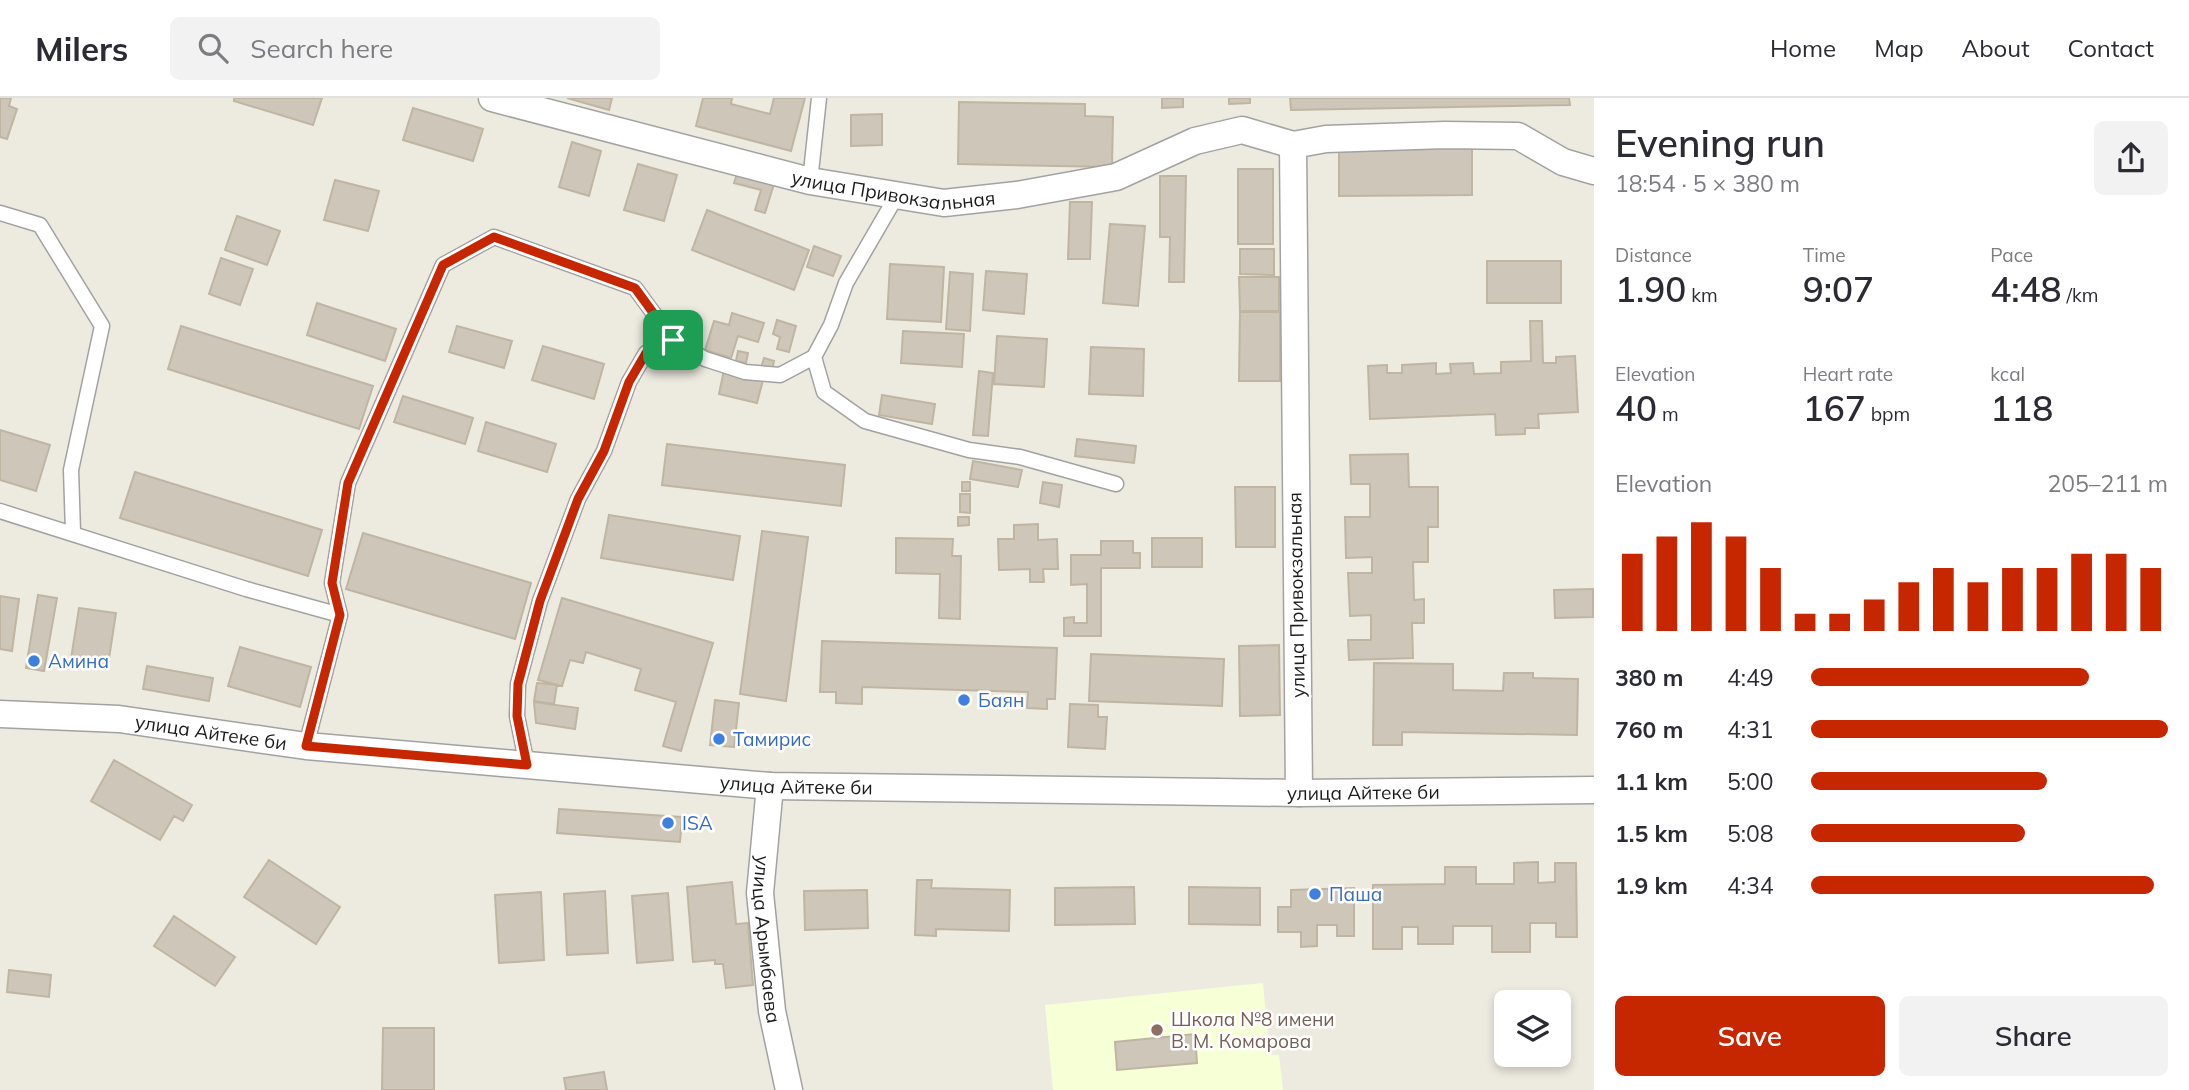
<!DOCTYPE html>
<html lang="en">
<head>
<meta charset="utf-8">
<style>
  :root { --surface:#fff; --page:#f2f2f3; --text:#2b2b33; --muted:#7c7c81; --line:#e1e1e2; --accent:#c62700 }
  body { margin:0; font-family:Mulish,sans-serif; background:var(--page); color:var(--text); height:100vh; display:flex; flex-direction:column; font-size:26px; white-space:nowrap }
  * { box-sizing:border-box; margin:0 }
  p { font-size:23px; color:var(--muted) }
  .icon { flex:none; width:38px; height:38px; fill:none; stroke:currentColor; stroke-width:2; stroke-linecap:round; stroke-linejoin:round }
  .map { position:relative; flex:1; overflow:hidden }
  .sheet { display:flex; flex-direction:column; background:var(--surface); width:595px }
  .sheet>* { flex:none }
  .fabs { position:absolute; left:1494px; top:892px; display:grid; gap:14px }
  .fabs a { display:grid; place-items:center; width:77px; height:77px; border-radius:10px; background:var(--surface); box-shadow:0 4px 10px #0003; font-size:35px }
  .pin { position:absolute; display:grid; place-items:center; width:60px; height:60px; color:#fff; margin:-30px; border-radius:14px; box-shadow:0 4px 10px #0006 }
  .round { display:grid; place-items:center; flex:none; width:74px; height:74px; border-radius:10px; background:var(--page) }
  .overview { display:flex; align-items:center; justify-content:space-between; height:119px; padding:0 21px }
  h1 { font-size:38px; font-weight:600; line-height:52px }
  .figures { display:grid; grid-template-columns:repeat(3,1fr); gap:10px; height:119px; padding:7px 21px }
  .figures div { display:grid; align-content:center }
  .figures b { font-size:35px; font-weight:600 }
  .figures small { font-size:19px; font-weight:400 }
  .figures p { font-size:19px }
  .chart { height:196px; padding:14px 21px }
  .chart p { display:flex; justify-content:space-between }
  .chart svg { width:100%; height:126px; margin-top:7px; stroke:var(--accent); stroke-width:6 }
  .cta { display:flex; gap:14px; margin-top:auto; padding:14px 21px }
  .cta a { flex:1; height:80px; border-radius:10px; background:var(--accent); color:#fff; font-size:28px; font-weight:600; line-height:80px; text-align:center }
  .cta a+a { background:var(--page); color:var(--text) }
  ul { padding:0 21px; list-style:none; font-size:23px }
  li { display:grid; grid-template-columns:112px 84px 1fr; align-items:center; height:52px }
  li i { height:18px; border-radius:9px; background:var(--accent) }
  header { display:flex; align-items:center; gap:42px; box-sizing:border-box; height:98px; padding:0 35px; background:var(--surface); border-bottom:2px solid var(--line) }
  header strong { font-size:33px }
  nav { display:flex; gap:38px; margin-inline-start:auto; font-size:24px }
  .search { width:490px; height:63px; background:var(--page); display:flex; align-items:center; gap:18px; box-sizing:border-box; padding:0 24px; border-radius:10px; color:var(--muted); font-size:26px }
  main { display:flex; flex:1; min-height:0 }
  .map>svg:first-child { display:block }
  .education { fill:#f7ffd7 }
  .building { fill:#cdc6b9; stroke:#bfb5a2; stroke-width:2 }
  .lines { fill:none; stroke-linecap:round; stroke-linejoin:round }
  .service-casing { stroke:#a2a2a2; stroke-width:17 }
  .minor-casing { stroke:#a2a2a2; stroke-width:29 }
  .service { stroke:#fff; stroke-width:14 }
  .minor { stroke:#fff; stroke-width:26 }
  .route-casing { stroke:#fff; stroke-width:14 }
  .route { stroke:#c62700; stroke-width:9 }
  .shop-dot { fill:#3f7fe0; stroke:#fff; stroke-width:2.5 }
  .education-dot { fill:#8d6e63; stroke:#fff; stroke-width:2.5 }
  .labels { text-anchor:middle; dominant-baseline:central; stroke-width:5; stroke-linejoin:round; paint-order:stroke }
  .street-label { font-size:19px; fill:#1b1b1b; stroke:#fff }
  .shop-label { font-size:19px; fill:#366cbe; stroke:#fff; text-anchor:start }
  .education-label { font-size:19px; fill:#785e54; stroke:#fff; text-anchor:start }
</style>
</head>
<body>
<header>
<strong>Milers</strong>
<div class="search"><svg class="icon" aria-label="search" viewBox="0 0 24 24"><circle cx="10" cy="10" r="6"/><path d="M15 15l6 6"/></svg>Search here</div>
<nav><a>Home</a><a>Map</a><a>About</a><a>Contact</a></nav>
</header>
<main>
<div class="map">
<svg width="1594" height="992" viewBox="0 0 1594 992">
  <rect width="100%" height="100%" fill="#edebe0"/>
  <path class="education" d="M1263,885L1270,957H1279L1283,992H1053L1045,907Z"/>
  <path class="building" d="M0,0H11L9,8L17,11L7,41L0,39Z
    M234,0H322L313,27L234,3Z
    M567,0H612L609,12Z
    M703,0H732L731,6L770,16L774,0H805L791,53L696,28Z
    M1162,0H1183V9L1162,10Z
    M1229,0H1250V5L1229,6Z
    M1290,0H1569L1570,7L1291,12Z
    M959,4L1085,6V18L1113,19L1112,69L958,66Z
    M413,10L483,31L473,63L403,42Z
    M882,16V47L851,48V17Z
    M572,44L601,53L589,98L559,89Z
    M1339,50H1472V97L1339,98Z
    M638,66L677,77L664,123L624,112Z
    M1238,71H1273V146H1238Z
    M738,73L775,83L765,115L755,112L761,92L734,85Z
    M1160,78H1186L1184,184H1169L1170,139H1160Z
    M335,82L379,93L368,133L324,122Z
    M1070,104H1092L1090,161H1068Z
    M707,112L809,152L794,192L692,152Z
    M237,118L280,133L267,167L225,152Z
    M1110,126L1145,128L1138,208L1103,205Z
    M814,148L841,158L833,178L807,169Z
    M1240,151H1274V177L1240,176Z
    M221,160L253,171L240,207L209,196Z
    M1487,163H1561V205H1487Z
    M890,166L944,169L941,224L887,221Z
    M986,173L1027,176L1024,216L983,212Z
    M950,174L973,176L970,233L946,231Z
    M1239,179H1279V213H1240Z
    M317,205L396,231L385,263L307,237Z
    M1240,214H1280V283H1239Z
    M732,215L764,225L758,244L738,238L731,260L705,252L714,223L729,227Z
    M777,222L796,228L789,254L777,251L780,239L773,236Z
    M1530,223H1542L1543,265H1556V259L1575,258L1578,314L1538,316L1539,330H1525V336L1496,337L1495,316L1370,321L1368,268L1387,267V275H1402V267L1436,265V276L1451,275L1450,266L1473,265L1474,276L1501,275V264L1531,263Z
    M181,228L373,288L359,331L168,271Z
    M457,228L512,243L504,270L449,254Z
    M903,233L964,236L962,269L901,265Z
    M997,238L1047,241L1044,289L994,286Z
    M543,248L604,266L594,301L532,282Z
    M1091,249L1144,251L1143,298L1089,296Z
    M738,253L748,255L746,265L736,263Z
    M764,260L774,263L772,273L761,270Z
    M724,272L763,282L757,305L719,296Z
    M979,273L993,275L988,338L973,337Z
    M882,297L935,306L932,326L879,317Z
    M403,298L473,320L465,346L394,324Z
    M486,324L556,346L547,374L478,353Z
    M0,332L50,347L36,393L0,382Z
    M1077,341L1136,348L1134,365L1075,358Z
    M667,346L845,367L841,408L662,387Z
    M1408,356L1409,389H1438V429H1428V464H1413L1414,502L1424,501V525H1412L1413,560L1349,562L1348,542H1371V517L1350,518L1348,475H1372V459L1346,460L1345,419H1370V386H1351L1350,357Z
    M973,363L1022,372L1018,389L970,381Z
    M135,374L322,432L308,478L120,420Z
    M962,384H970V393H962Z
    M1043,384L1062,387L1059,409L1040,405Z
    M1235,389H1275V449H1236Z
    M960,396H970V415L960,414Z
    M609,417L740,438L733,482L601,460Z
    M958,419H969V427L958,428Z
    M1038,426V442L1057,441L1058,471H1043L1044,484H1030V471L999,472L998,441H1014V427Z
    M762,433L808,439L786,603L740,596Z
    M363,435L531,485L515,541L346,491Z
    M896,440L953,441L952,458H961L960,521L939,520L940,476L896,475Z
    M1152,440H1202V469H1152Z
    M1101,443H1133V455H1140V470H1101V538H1064V520L1074,519V525H1087V486L1071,487V457H1101Z
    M1593,491V519L1555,520L1554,492Z
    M38,497L57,500L44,573L26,570Z
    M0,498L19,501L12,553L0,551Z
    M562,500L713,545L681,653L663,648L676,604L635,592L641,571L586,554L583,565L570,562L562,588L538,582Z
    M79,510L116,515L108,567L71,561Z
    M822,543L1057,550L1055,601H1047V611L1027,610L1028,594L862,589V606L836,605V594H820Z
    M1279,547L1280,617L1240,618L1239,548Z
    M240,549L311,569L300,609L228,588Z
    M1091,556L1224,561L1222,608L1089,603Z
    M1374,565L1453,566V592L1503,593L1504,575H1533V580L1578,581L1577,637L1402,634V647H1373Z
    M147,568L213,580L209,603L143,591Z
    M537,585L557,587L554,606L534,603Z
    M715,602L739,605L734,649L710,647Z
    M534,604L578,610L575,631L536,625Z
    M1070,606L1098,607V619H1107L1105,651L1068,649Z
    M114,662L192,707L183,723L174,718L160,742L91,703Z
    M559,711L682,719L680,744L557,735Z
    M269,762L340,809L316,846L244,799Z
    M1538,764V785L1555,784V765H1576L1577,839H1556V825H1530V854H1492V828H1453V846H1418V829H1402V851H1373V787L1445,786V769H1476V786H1514V765Z
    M917,782H932L931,790L1010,792L1009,833L936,831V838L915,837Z
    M732,784L736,826L748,825L753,887L726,890L723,866H715V862L693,864L687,789Z
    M1134,789L1135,826L1055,827V790Z
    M1189,789L1260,790V827L1189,826Z
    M1354,790V838H1337V827H1317V848L1301,849V834H1278V809H1291V792Z
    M867,792L868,830L805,832L804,793Z
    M605,793L608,855L567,857L564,796Z
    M541,794L544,862L499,865L495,797Z
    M668,795L673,862L637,865L632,798Z
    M174,818L235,859L215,888L154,848Z
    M9,872L51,877L49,899L7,894Z
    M383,930H434V992H382Z
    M1195,936L1197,965L1117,972L1115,944Z
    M604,974L607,992H566L564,980Z"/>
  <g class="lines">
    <defs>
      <path id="service" d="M810,83L819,0
        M0,115L40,127L102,228L71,372L73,434
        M814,259L824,294L865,323L969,352L1020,359L1116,386
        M0,413L246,491L340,517L306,648
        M340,517L332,485L348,385L443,167L494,139L635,190L673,242L705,261L745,274L780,277L814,259L831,227L846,185L896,99
        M527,667L517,618L518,586L540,503L578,401L604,353L629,284L646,255L673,242"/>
      <g id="minor">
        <path id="s1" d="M492,0L810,83L944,105L1017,97L1116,79L1195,43L1242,32L1293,47"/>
        <path id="s2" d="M0,616L119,621L306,648L770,688L1299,695L1594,692"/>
        <path id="s3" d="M770,688L760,795L772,913L789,992"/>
        <path d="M1299,695L1293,47L1326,41L1445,37L1518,38L1563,64L1594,73"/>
      </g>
    </defs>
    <use href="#service" class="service-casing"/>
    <use href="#minor" class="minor-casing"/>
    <use href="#service" class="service"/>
    <use href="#minor" class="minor"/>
  </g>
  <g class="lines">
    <defs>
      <path id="route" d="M494,139L635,190L673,242L646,255L629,284L604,353L578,401L540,503L518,586L517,618L527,667L306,648L340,517L332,485L348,385L443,167Z"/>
    </defs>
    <use href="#route" class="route-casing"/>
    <use href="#route" class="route"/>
  </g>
  <g class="shop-dot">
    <circle cx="34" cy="563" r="7"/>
    <circle cx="964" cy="602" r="7"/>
    <circle cx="719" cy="641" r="7"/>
    <circle cx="668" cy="725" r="7"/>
    <circle cx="1315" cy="796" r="7"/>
  </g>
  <circle class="education-dot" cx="1157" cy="932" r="7"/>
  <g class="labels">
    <g class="street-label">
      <text stroke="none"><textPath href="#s1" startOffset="413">улица Привокзальная</textPath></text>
      <text transform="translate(1296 497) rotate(-91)">улица Привокзальная</text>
      <text stroke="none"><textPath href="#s2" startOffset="212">улица Айтеке би</textPath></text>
      <text stroke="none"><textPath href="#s2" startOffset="800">улица Айтеке би</textPath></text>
      <text stroke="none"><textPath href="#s2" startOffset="1367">улица Айтеке би</textPath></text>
      <text stroke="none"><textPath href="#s3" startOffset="154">улица Арымбаева</textPath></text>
    </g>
    <g class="shop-label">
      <text x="48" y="563">Амина</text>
      <text x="978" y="602">Баян</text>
      <text x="733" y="641">Тамирис</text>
      <text x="682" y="725">ISA</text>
      <text x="1329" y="796">Паша</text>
    </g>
    <g class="education-label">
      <text x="1171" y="921">Школа №8 имени<tspan x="1171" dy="22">В. М. Комарова</tspan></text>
    </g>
  </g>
</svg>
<div class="fabs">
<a><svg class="icon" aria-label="layers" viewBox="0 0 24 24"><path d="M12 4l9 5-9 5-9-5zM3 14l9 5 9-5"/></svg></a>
</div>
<div class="pin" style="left:673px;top:242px;background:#1e9e55"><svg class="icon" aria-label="arrive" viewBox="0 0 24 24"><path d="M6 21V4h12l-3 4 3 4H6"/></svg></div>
</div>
<section class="sheet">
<div class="overview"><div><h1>Evening run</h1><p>18:54 · 5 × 380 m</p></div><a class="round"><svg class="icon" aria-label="share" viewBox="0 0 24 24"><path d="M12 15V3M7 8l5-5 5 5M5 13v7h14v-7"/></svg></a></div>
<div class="figures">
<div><p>Distance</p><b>1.90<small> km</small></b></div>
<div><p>Time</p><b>9:07</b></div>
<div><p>Pace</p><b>4:48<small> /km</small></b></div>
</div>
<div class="figures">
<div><p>Elevation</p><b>40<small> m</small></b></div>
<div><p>Heart rate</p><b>167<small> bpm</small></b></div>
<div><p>kcal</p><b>118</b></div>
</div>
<div class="chart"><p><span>Elevation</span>205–211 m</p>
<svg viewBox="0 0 160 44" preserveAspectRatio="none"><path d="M5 44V17M15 44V11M25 44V6M35 44V11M45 44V22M55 44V38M65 44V38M75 44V33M85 44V27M95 44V22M105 44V27M115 44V22M125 44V22M135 44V17M145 44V17M155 44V22"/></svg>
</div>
<ul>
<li><b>380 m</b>4:49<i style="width:78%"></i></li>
<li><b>760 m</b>4:31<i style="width:100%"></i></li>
<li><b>1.1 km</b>5:00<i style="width:66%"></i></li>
<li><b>1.5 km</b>5:08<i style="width:60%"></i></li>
<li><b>1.9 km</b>4:34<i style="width:96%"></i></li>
</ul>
<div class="cta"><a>Save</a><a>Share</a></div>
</section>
</main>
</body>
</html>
